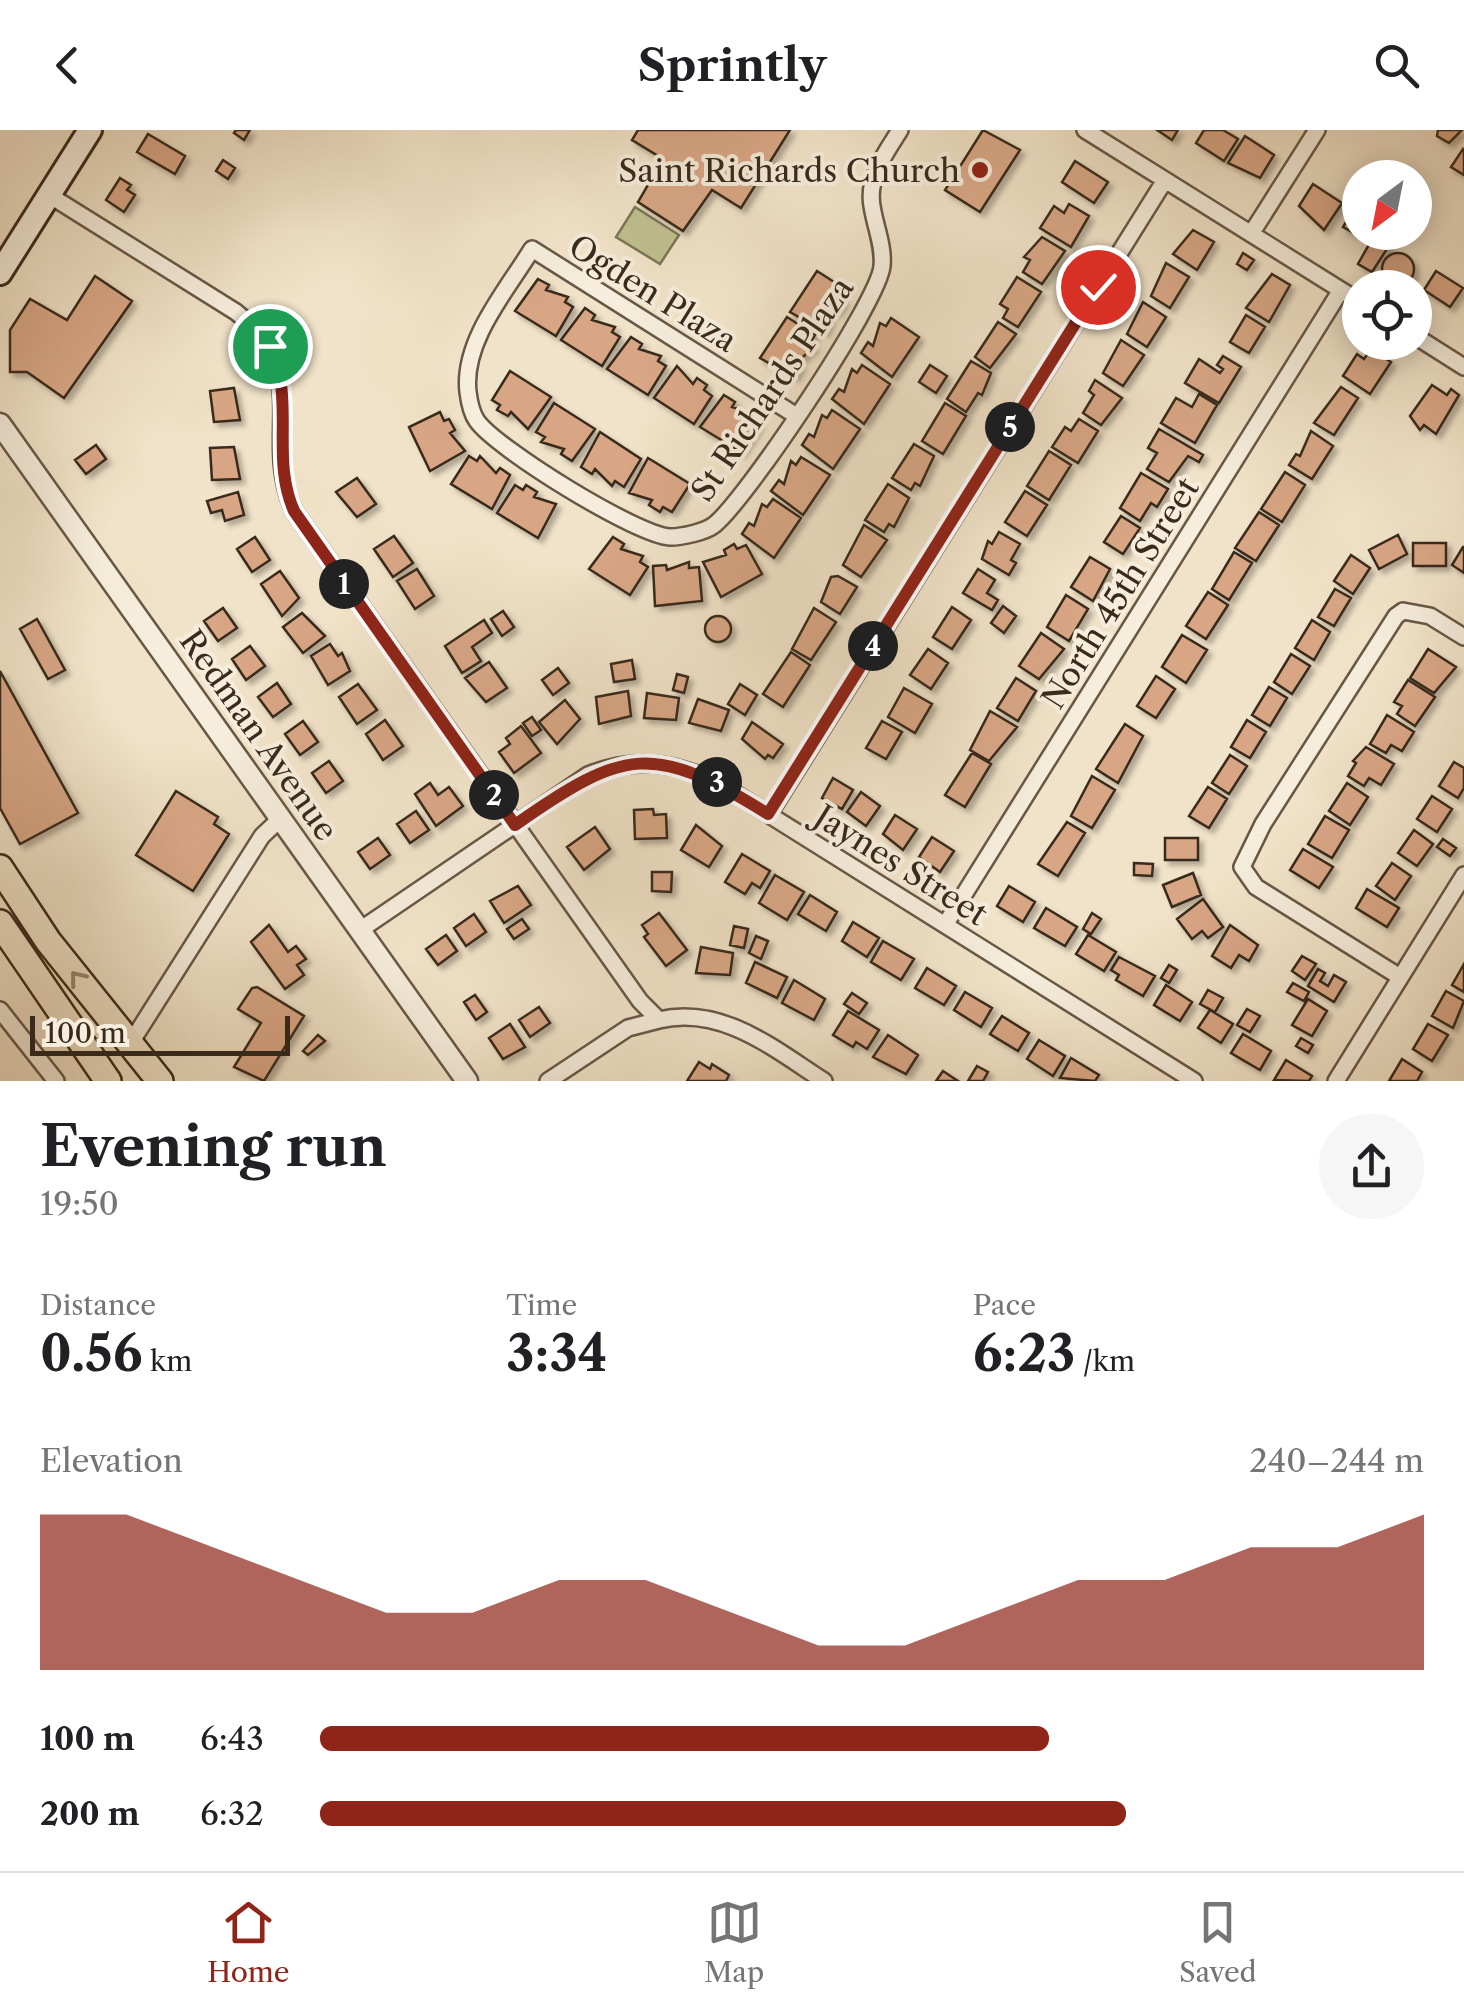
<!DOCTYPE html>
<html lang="en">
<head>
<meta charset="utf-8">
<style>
  :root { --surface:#fff; --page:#f6f6f6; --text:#202124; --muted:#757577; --line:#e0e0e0; --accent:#8f2418 }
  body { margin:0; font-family:"Libre Caslon Text",serif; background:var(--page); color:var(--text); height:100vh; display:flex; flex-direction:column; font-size:38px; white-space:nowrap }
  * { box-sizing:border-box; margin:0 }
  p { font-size:32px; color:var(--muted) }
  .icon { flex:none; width:55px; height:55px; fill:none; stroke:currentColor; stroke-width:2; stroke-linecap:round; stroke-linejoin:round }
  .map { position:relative; height:951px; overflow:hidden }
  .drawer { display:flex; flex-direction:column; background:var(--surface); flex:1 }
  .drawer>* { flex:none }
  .needle { width:65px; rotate:212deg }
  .controls { position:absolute; left:1342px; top:30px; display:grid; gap:20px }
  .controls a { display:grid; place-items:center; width:90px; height:90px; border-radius:50%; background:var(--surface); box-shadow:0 5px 25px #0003; font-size:50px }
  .scale { position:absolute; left:30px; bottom:25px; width:260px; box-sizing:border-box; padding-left:10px; border:5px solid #392a1a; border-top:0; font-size:28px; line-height:35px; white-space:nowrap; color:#392a1a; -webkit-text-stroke:8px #f6eddc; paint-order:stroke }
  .pin { position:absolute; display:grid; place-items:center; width:85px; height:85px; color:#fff; margin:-42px; border:5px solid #fff; border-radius:50%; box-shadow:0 2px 10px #0007 }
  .km { position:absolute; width:50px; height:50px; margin:-25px; border-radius:50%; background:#222; color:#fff; font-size:28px; line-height:50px; text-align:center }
  .round { display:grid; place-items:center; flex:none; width:105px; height:105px; border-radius:52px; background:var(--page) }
  .headline { display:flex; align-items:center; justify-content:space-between; height:170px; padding:0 40px }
  h1 { font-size:55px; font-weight:700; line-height:75px }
  .figures { display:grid; grid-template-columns:repeat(3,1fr); gap:15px; height:170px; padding:10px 40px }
  .figures div { display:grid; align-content:center }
  .figures b { font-size:50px; font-weight:700 }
  .figures small { font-size:28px; font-weight:400 }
  .figures p { font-size:28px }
  .chart { height:280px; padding:20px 40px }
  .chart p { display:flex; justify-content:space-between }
  .chart svg { width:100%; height:180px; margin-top:10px; fill:var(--accent); opacity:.7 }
  ul { padding:0 40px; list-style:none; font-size:32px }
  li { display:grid; grid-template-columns:160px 120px 1fr; align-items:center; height:75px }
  li i { height:25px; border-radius:12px; background:var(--accent) }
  header { display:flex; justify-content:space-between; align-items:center; height:130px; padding:0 40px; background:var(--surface); font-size:45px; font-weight:700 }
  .dock { display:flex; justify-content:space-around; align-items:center; height:140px; border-top:2px solid var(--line); background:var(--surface); font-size:28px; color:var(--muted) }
  .dock a { display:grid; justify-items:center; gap:5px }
  .dock .current { color:var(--accent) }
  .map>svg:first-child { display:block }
  .green { fill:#c1c191; stroke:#7d7656; stroke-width:2.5 }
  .building { fill:#d8a685; stroke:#392a1a; stroke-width:2.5; filter:url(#shadow) }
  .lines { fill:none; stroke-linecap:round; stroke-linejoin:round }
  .minor-casing { stroke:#675846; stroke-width:20 }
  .tertiary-casing { stroke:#675846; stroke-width:25 }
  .secondary-casing { stroke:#392a1a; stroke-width:28 }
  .primary-casing { stroke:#392a1a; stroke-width:30 }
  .minor { stroke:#f6eddc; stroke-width:15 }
  .tertiary { stroke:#f6eddc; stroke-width:20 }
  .secondary { stroke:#f6eddc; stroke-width:22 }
  .primary { stroke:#f1e3c9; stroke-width:25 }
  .oneway { stroke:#958672 }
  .route-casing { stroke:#fff; stroke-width:20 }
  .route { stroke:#8f2418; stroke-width:12 }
  .poi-dot { fill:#8f2418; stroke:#f6eddc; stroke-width:4 }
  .labels { text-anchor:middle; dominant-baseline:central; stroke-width:8; stroke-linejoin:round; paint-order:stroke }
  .poi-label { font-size:32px; fill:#392a1a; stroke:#f6eddc; text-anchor:end }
  .street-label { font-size:32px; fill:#392a1a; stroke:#f6eddc }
</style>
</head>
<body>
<header><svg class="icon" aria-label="back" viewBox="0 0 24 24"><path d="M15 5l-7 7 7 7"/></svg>Sprintly<svg class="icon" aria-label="search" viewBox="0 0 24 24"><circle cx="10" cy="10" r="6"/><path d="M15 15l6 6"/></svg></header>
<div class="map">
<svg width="1464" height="951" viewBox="0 0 1464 951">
  <defs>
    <filter id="shadow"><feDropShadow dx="4.5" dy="4.5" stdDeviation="2.5" flood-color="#0004"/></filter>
  </defs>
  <rect width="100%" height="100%" fill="#f1e3c9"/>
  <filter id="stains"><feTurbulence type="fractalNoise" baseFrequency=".002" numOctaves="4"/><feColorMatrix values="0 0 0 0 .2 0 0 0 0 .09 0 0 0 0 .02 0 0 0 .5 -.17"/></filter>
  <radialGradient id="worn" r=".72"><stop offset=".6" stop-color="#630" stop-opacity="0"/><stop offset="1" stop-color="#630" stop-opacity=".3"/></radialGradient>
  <path class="green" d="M635,77L679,105L660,134L616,107Z"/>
  <path class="building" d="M236,0H250L244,10L234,3Z
    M638,0H790L741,78L712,60L683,101L638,72L663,29L632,10Z
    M983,0L1020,20L980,82L945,60Z
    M1157,0H1178L1172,10Z
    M1204,0H1223L1238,9L1224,31L1196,13Z
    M1438,0H1462L1449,13L1437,6Z
    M148,4L185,26L175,44L137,22Z
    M1245,6L1274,25L1260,48L1228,33Z
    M1463,19L1464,20V45L1451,37Z
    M223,30L235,38L228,49L216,41Z
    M1075,31L1108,52L1094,73L1062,52Z
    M120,48L131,55L127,60L135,65L124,82L106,70Z
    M1313,54L1342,73L1324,100L1299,76Z
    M1069,74L1089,86L1071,117L1040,98L1054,76L1064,83Z
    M1351,84L1360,90L1354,103L1343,97Z
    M1193,100L1214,112L1197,140L1173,124Z
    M1376,102L1396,105L1372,142L1358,134Z
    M1042,107L1065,121L1042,154L1023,142L1030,130L1024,127Z
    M1243,123L1254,130L1247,140L1237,134Z
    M1382 139a16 16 0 1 1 32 0a16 16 0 1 1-32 0Z
    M1166,133L1189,147L1170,178L1151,166Z
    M817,141L845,159L839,168L844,171L837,182L833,179L825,202L790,182Z
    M1436,141L1463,158L1450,177L1424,160Z
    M1272,144L1290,155L1269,192L1246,178Z
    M95,146L132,171L64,268L27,242H10V200L30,169L67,190Z
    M1017,147L1041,162L1018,197L1003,188L1008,179L1000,174Z
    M538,149L549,155L546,160L568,167L565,172L573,177L556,206L515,181Z
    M1143,172L1166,187L1147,217L1127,204Z
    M585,178L595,185L592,190L615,197L612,202L620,207L602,236L561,210Z
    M1246,185L1265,197L1249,223L1230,212Z
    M787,187L815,205L809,214L814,217L796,233L801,236L794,247L760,228Z
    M891,188L919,207L892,247L861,223L868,212L873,216L880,193L886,196Z
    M998,192L1016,204L990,238L975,227Z
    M631,207L642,214L639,219L661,226L658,231L666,236L648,265L607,239Z
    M1121,210L1144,225L1123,256L1103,243Z
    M1371,219L1391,232L1370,264L1343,246L1357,224L1364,229Z
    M1223,226L1241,237L1219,273L1185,253L1199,229L1220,243L1223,239L1217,235Z
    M971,231L991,243L982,265L978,263L966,282L947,269Z
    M862,235L890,254L864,294L832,269L839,259L844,262L852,239L857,243Z
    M930,235L947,246L936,263L919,252Z
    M677,236L693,254L697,248L707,255L704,260L712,266L694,294L654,268Z
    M510,241L551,267L528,299L511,282L508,286L497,280L500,275L492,270Z
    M1095,250L1122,268L1101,295L1083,283L1094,265L1089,261Z
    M1432,255L1447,265L1451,259L1459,265L1436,304L1424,295L1420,300L1410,286Z
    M1341,257L1358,268L1334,305L1314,293Z
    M234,258L240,290L214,292L210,261Z
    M1199,264L1217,275L1195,313L1161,293L1176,268L1192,277Z
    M724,265L735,272L732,277L754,284L751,289L759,294L741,322L700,297Z
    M554,273L595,299L572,331L561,324L564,319L541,312L545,307L536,302Z
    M945,273L966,286L943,324L922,311Z
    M832,280L860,299L833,339L802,315L809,304L814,307L822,285L827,288Z
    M440,282L444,291L449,289L455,300L450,303L465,321L430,341L409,297Z
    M1079,289L1098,301L1078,333L1052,317L1065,297L1071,301Z
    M1159,299L1203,325L1199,332L1188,326L1169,352L1147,339L1157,323L1148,318Z
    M1311,301L1333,316L1312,349L1289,335L1296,324L1300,326Z
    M600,302L641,329L624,357L615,351L612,356L595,339L592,344L581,337Z
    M914,314L934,326L920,356L915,353L911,360L892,348Z
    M96,315L106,329L86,344L75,330Z
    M234,317L240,349L212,350L210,318Z
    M1049,321L1071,335L1049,370L1027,356Z
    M469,326L477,331L480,326L496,343L500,338L510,345L492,379L451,354Z
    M801,327L830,345L803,385L771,361L779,350L784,354L791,331L796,335Z
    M648,328L690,354L672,382L663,377L660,382L649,375L652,370L629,363Z
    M1285,342L1305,355L1282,392L1261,379Z
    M1141,343L1168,359L1157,377L1151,373L1140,391L1120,378Z
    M357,348L376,374L357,387L336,362Z
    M888,354L909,368L894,397L889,394L884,402L865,390Z
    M515,355L523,360L526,355L537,362L534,367L556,374L538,408L497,383Z
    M1025,361L1047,375L1027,406L1005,392Z
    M238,362L244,385L225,391L222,380L211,383L207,371Z
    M773,369L801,388L774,428L742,404L749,393L754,396L762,374L767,377Z
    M1259,382L1279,395L1256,431L1235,418Z
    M1121,386L1140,398L1123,424L1104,412Z
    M864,395L887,410L861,447L843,435Z
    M999,402L1020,414L1011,430L1016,433L1009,445L982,429L988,411L992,414Z
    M1398,405L1407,424L1379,439L1369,420Z
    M394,406L413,433L393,447L374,419Z
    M255,407L270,430L252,442L237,419Z
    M613,407L624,414L621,419L643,426L640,432L648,437L630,465L589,439Z
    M1413,413H1446V436H1413Z
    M734,414L737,419L746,415L762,444L721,467L703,432L726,425L724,420Z
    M1463,417H1464V443L1452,435Z
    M1234,422L1252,433L1229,470L1212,459Z
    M1351,425L1370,438L1353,464L1334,451Z
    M1090,427L1110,439L1093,471L1071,457Z
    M689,432V438L699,437L702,471L655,476L653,436L666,435L667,440Z
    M417,439L434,466L415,479L397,451Z
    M978,439L995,450L987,463L998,470L992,480L963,463Z
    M280,441L299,468L282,486L261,454Z
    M838,446L857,457L840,484L821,472L831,447Z
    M1335,459L1351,468L1334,496L1318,487Z
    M1208,462L1228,475L1206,509L1186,496Z
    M1066,465L1088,479L1069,511L1047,497Z
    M1003,476L1016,486L1004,503L991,493Z
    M952,477L971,490L952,519L933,507Z
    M223,478L237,498L218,511L204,491Z
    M814,478L836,492L811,530L792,519Z
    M503,481L514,497L502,506L491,489Z
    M302,483L325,506L303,523L283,497Z
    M705 499a13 13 0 1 1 26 0a13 13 0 1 1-26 0Z
    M37,489L65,540L48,549L20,499Z
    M484,490L492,503L472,517L481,531L462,543L445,516Z
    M1312,490L1330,502L1314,530L1295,518Z
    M1041,503L1064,519L1039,549L1019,536Z
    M1182,505L1207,520L1186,553L1162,537Z
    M330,514L338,526L342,523L350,541L328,555L311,526Z
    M250,516L265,536L246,550L232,529Z
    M928,519L948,533L931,559L910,545Z
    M1428,519L1456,537L1434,563L1410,548Z
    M791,522L810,535L783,577L763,564Z
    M1291,524L1310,536L1292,564L1274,552Z
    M632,530L635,549L614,552L611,534Z
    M489,532L507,558L486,572L465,548Z
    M558,538L569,553L553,565L542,550Z
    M0,541L78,683L20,714L0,678Z
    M677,544L688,547L684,563L673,560Z
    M1156,546L1175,559L1156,588L1137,576Z
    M1016,548L1036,561L1018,591L997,578Z
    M1408,550L1435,567L1415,596L1397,584L1402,576L1394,572Z
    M277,553L291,574L273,587L258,567Z
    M358,554L377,580L357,594L339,567Z
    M740,554L757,565L745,585L728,574Z
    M1269,557L1287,568L1270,596L1252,585Z
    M904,558L932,574L915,603L888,587Z
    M628,561L631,586L599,594L596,567Z
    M647,563L679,568L676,590L644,588Z
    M698,569L729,580L721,601L689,593Z
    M565,570L580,589L557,614L539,592Z
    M990,581L1017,597L989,631L970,620Z
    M1387,585L1414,602L1402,621L1391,615L1386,623L1370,614Z
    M532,587L541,600L532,606L523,593Z
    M385,590L403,616L383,630L366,604Z
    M1247,590L1266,602L1250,628L1231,617Z
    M303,591L318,612L300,625L285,604Z
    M882,591L902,602L886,629L866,618Z
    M752,592L783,614L773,628L768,625L765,629L742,609Z
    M1125,594L1143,606L1118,653L1096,639Z
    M521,596L541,623L514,643L499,622L510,614L506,608Z
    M1366,617L1394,634L1381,655L1369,648L1364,656L1348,646L1356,633L1353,631Z
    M972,623L991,634L965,677L945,665Z
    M1230,625L1247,636L1229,664L1212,653Z
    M329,631L343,651L326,663L312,643Z
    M1454,632L1464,638V658L1458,668L1439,656Z
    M1092,646L1115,660L1092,698L1071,686Z
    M833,648L853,660L842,679L822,668Z
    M430,653L438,665L449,657L463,676L436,696L415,664Z
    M1347,653L1368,667L1350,695L1329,681Z
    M1208,657L1227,669L1209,698L1189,686Z
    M176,661L218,687L214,694L229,704L193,761L136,725Z
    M861,662L880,676L866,696L847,682Z
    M1432,666L1452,679L1437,702L1417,689Z
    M653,679L654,685L666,684L667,708L635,709L634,680Z
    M416,681L429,700L410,713L397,694Z
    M895,685L917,699L903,720L883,704Z
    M1325,686L1349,700L1332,728L1308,714Z
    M1067,692L1085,703L1058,746L1038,734Z
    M696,695L722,716L709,737L681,720Z
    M595,697L610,719L584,740L567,717Z
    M1414,700L1433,714L1417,736L1398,723Z
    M932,707L954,721L940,742L919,727Z
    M378,708L390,725L370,739L358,722Z
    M1165,708H1198V730H1165Z
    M1443,709L1456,718L1450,726L1437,717Z
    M1303,719L1333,737L1319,758L1290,740Z
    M742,724L770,741L760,758L752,753L745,764L725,752Z
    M1134,733L1153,734L1152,746L1134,745Z
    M1392,733L1411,746L1395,770L1376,756Z
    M652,742H672L671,762L652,761Z
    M1193,743L1201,765L1172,777L1163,755Z
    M775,745L804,762L787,790L759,773Z
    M518,756L531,775L504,793L490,771Z
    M1009,756L1035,772L1023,792L997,776Z
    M1367,759L1399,778L1387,797L1356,778Z
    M810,765L837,782L826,801L798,784Z
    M1203,769L1223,797L1208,808L1202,801L1192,809L1177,789Z
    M1046,778L1077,797L1065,816L1034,798Z
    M659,783L687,820L666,836L644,807L648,804L642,795Z
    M1092,783L1101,789L1091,804L1083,799Z
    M474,784L486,802L466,816L454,798Z
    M522,789L529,799L514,809L507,799Z
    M853,792L879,808L867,827L842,811Z
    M269,795L288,822L296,816L306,829L297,835L304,845L285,859L251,812Z
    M1230,795L1258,815L1249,831L1239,825L1231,838L1212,826Z
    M734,796L748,799L744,818L730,815Z
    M446,805L457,821L438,835L426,819Z
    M1088,805L1116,822L1104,841L1076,824Z
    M756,806L768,811L761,829L749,823Z
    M883,811L914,829L901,850L871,832Z
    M701,817L733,823L730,845L696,843Z
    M1302,826L1316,834L1305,850L1292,841Z
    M1119,827L1155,846L1143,866L1116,850L1119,845L1111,840Z
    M755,832L787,847L777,868L746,853Z
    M1464,834V862L1452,855Z
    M1169,835L1177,840L1169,853L1161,848Z
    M927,838L956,856L944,875L915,858Z
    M1318,839L1325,843L1320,851L1328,856L1334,845L1346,852L1334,872L1308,856Z
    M794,850L825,869L814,890L782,873Z
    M1293,853L1309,862L1304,871L1287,862Z
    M1166,855L1192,872L1180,891L1154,875Z
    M257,857L304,886L264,951L234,937L261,893L238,879L252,858Z
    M1208,860L1223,868L1215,882L1200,874Z
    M1446,861L1464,871L1453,898L1432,886Z
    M965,862L992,878L981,897L954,880Z
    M852,863L867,873L859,884L844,874Z
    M475,865L487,882L476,890L464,872Z
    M1308,869L1327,881L1312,906L1292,895Z
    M539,877L550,893L530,907L519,890Z
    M1247,879L1260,886L1250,902L1237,895Z
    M1210,880L1233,894L1221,913L1198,898Z
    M848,881L879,900L867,919L856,912L853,917L833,905Z
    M1002,886L1029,903L1018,921L990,904Z
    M510,894L525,917L503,929L489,908Z
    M1428,894L1448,905L1432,931L1413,919Z
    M1243,904L1271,921L1260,940L1231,923Z
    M318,905L325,911L308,925L303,921Z
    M888,905L918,925L906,944L873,927Z
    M1301,908L1313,915L1308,923L1296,916Z
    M1039,910L1065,926L1053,946L1027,929Z
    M1071,928L1099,945L1095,951L1060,948Z
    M1402,929L1422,942L1417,951H1389Z
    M1286,930L1312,946L1309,951L1274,950Z
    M699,932L710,939L712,934L729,945L726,951H687Z
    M977,936L988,942L983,951H968Z
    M943,941L958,951H936Z"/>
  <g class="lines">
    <defs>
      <path id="minor" d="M1085,0L1360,172
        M49,65L236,182C315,245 260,306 294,381L640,871L659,890C722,875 774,919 824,951
        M1251,104L1317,0
        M1415,206L1464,237
        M795,285L532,119C507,160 462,211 468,262C469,270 472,284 477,291C497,319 636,405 670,407C682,407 705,402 714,395C745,371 879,172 882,136C884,116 875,96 872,76C867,47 885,24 900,0
        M769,684L1165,50
        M945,795L1341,160
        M360,800L588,645C635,626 675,632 720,654L1194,951
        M1400,847L1256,757L1242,737L1263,694L1396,486L1403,481L1430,486L1464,507
        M0,880L56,951
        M130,914L262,706L280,689
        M548,951L628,898L659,890
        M1336,951L1464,745"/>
      <path id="tertiary" d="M0,294L467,951"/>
      <path id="secondary" d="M0,143L90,0"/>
      <path id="primary" d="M0,738L48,811L160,951
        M0,793L108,951"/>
    </defs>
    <use href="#minor" class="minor-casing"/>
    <use href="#tertiary" class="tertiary-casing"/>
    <use href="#secondary" class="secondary-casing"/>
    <use href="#primary" class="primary-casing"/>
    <use href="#minor" class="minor"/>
    <use href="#tertiary" class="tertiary"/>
    <use href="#secondary" class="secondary"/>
    <use href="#primary" class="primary"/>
  </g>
  <defs><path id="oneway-chevron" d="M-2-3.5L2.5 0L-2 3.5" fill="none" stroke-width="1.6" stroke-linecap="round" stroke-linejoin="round" transform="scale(2.5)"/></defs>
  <use class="oneway" href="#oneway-chevron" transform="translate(77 848) rotate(-128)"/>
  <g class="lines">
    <defs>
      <path id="route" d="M270,216C296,271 270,327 294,381L515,695C625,618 653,612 768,684L1098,157"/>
    </defs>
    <use href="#route" class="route-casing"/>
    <use href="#route" class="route"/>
  </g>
  <circle class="poi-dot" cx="980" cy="40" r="10"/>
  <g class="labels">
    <g class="poi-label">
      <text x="960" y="40">Saint Richards Church</text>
    </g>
    <g class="street-label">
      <text transform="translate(653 163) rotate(32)">Ogden Plaza</text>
      <text transform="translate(772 259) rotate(-56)">St Richards Plaza</text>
      <text transform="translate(1120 463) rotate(-58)">North 45th Street</text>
      <text transform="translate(259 605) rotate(55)">Redman Avenue</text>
      <text transform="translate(901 735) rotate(32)">Jaynes Street</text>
    </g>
  </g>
  <rect width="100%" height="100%" filter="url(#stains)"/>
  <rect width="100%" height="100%" fill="url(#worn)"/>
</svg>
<div class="controls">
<a><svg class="needle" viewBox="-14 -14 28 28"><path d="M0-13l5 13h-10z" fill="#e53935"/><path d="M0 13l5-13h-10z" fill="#757577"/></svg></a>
<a><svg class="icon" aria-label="locate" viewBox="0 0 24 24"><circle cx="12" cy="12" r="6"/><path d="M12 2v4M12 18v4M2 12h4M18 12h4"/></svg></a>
</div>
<div class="scale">100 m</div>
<div class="pin" style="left:270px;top:216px;background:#1e9e55"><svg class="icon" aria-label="arrive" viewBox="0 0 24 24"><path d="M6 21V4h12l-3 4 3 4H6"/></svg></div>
<div class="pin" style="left:1098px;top:157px;background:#d93025"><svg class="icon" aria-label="check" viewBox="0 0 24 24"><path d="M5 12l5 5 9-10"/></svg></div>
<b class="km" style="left:344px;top:454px">1</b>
<b class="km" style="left:494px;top:665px">2</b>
<b class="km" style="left:717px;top:652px">3</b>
<b class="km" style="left:873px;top:516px">4</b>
<b class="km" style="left:1010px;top:297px">5</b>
</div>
<section class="drawer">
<div class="headline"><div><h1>Evening run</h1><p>19:50</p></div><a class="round"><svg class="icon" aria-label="share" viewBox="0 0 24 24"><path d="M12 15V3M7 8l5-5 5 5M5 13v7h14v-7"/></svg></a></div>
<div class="figures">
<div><p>Distance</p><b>0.56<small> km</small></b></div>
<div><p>Time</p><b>3:34</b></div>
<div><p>Pace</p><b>6:23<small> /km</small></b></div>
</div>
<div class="chart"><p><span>Elevation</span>240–244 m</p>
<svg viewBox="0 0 160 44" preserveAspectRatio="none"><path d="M0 44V6L10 6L20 14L30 22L40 30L50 30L60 22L70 22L80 30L90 38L100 38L110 30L120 22L130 22L140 14L150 14L160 6V44z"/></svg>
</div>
<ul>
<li><b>100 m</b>6:43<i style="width:66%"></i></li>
<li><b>200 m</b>6:32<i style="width:73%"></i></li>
</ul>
</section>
<nav class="dock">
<a class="current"><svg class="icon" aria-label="home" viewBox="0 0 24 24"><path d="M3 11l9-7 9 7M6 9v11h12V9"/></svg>Home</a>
<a><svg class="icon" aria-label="map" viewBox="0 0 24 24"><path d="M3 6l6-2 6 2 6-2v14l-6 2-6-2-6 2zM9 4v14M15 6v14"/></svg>Map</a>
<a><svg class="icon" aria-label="saved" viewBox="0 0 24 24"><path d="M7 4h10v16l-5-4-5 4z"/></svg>Saved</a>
</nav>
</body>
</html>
